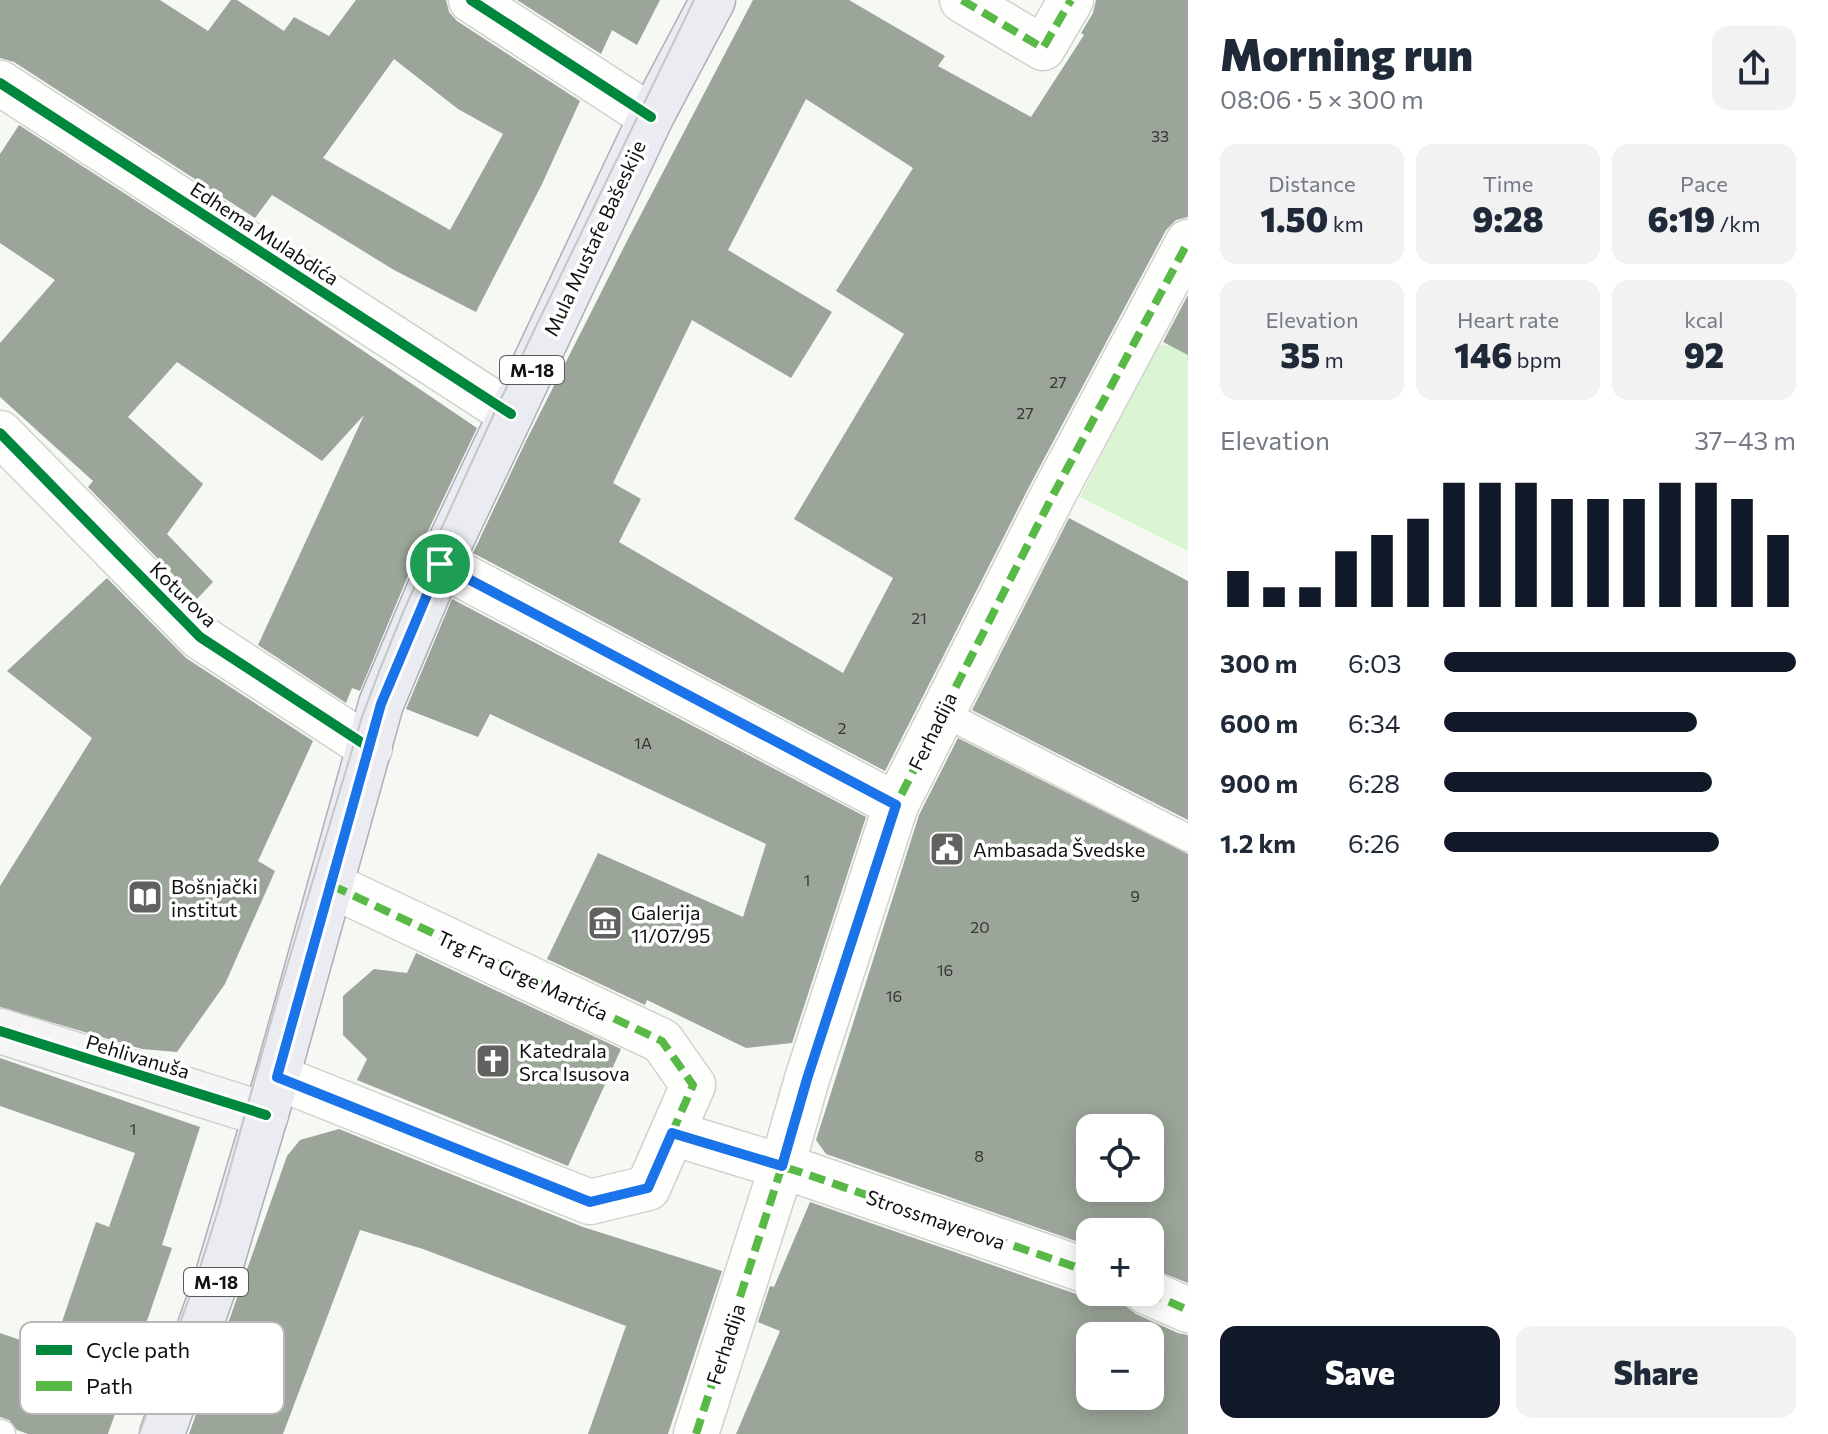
<!DOCTYPE html>
<html lang="en">
<head>
<meta charset="utf-8">
<style>
  :root { --surface:#fff; --page:#f2f2f3; --text:#1f2937; --muted:#747a83; --accent:#111827 }
  body { margin:0; font-family:Commissioner,sans-serif; background:var(--page); color:var(--text); height:100vh; display:flex; flex-direction:column; font-size:30px; white-space:nowrap }
  * { box-sizing:border-box; margin:0 }
  p { font-size:26px; color:var(--muted) }
  .icon { flex:none; width:44px; height:44px; fill:none; stroke:currentColor; stroke-width:2; stroke-linecap:round; stroke-linejoin:round }
  .map { position:relative; flex:1; overflow:hidden }
  .sheet { display:flex; flex-direction:column; background:var(--surface); width:640px }
  .sheet>* { flex:none }
  .tools { position:absolute; left:1076px; top:1114px; display:grid; gap:16px }
  .tools a { display:grid; place-items:center; width:88px; height:88px; border-radius:16px; background:var(--surface); box-shadow:0 4px 20px #0003; font-size:40px }
  .pin { position:absolute; display:grid; place-items:center; width:68px; height:68px; color:#fff; margin:-34px; border:4px solid #fff; border-radius:50%; box-shadow:0 2px 8px #0007 }
  .round { display:grid; place-items:center; flex:none; width:84px; height:84px; border-radius:16px; background:var(--page) }
  .overview { display:flex; align-items:center; justify-content:space-between; height:136px; padding:0 32px }
  h1 { font-size:44px; font-weight:800; line-height:60px }
  .figures { display:grid; grid-template-columns:repeat(3,1fr); gap:12px; height:136px; padding:8px 32px }
  .figures div { display:grid; align-content:center; border-radius:16px; background:var(--page); text-align:center }
  .figures b { font-size:34px; font-weight:800 }
  .figures small { font-size:22px; font-weight:400 }
  .figures p { font-size:22px }
  .chart { height:224px; padding:16px 32px }
  .chart p { display:flex; justify-content:space-between }
  .chart svg { width:100%; height:144px; margin-top:8px; stroke:var(--accent); stroke-width:6 }
  .primary-button { display:flex; gap:16px; margin-top:auto; padding:16px 32px }
  .primary-button a { flex:1; height:92px; border-radius:16px; background:var(--accent); color:#fff; font-size:32px; font-weight:800; line-height:92px; text-align:center }
  .primary-button a+a { background:var(--page); color:var(--text) }
  ul { padding:0 32px; list-style:none; font-size:26px }
  li { display:grid; grid-template-columns:128px 96px 1fr; align-items:center; height:60px }
  li i { height:20px; border-radius:10px; background:var(--accent) }
  main { display:flex; flex:1; min-height:0 }
  .map>svg:first-child { display:block }
  .green { fill:#dbf4d4 }
  .building { fill:#9ba599; fill-rule:evenodd }
  .lines { fill:none; stroke-linecap:round; stroke-linejoin:round }
  .lane-casing { stroke:#d0d2cf; stroke-width:29 }
  .street-casing { stroke:#d0d2cf; stroke-width:47 }
  .secondary-casing { stroke:#d0d2cf; stroke-width:47 }
  .primary-casing { stroke:#acafb8; stroke-width:47 }
  .lane { stroke:#fefefd; stroke-width:26 }
  .street { stroke:#fefefd; stroke-width:44 }
  .secondary { stroke:#f5f5f7; stroke-width:44 }
  .primary { stroke:#ebecf2; stroke-width:44 }
  .tram { stroke:#c5c7c5; stroke-width:2 }
  .quiet { stroke:#58b947; stroke-width:8; stroke-dasharray:16 8; stroke-linecap:butt }
  .cycleway-casing { stroke:#fff; stroke-width:15 }
  .cycleway { stroke:#00873e; stroke-width:10 }
  .route-casing { stroke:#fff; stroke-width:16 }
  .route { stroke:#1a73e8; stroke-width:10 }
  .labels { text-anchor:middle; dominant-baseline:central; stroke-width:7; stroke-linejoin:round; paint-order:stroke }
  .number-label { font-size:16px; fill:#343732 }
  .shield { fill:#fff; stroke:#585958; stroke-width:2 }
  .shield-label { font-size:18px; font-weight:bold; fill:#111210 }
  .street-label { font-size:20px; fill:#111210; stroke:#fff }
  .poi-label { font-size:20px; fill:#111210; stroke:#fff; text-anchor:start }
  .key { fill:#fff; stroke:#b8b8b7; stroke-width:2 }
  .key-label { font-size:22px; fill:#111210 }
</style>
</head>
<body>
<main>
<div class="map">
<svg width="1188" height="1434" viewBox="0 0 1188 1434">
  <rect width="100%" height="100%" fill="#f5f8f3"/>
  <path class="green" d="M1158,345H1170L1188,355V551L1080,497Z"/>
  <path class="building" d="M0,0H160L208,31L231,0H237L284,31L294,17L329,36L356,0H446L449,12L457,21L580,101L542,184L476,312L394,270L272,195L255,218L14,62L0,58ZM394,59L458,109L503,134L450,230L323,158Z
    M517,0H660L637,45L612,30L601,54Z
    M753,0H849L945,56L938,66L1031,117L1084,35L1081,33L1093,13L1096,0H1188V217L1176,220L1166,230L1030,485L885,771L473,553L525,443L628,239ZM806,99L913,168L836,291L904,334L794,519L893,578L843,673L619,542L641,499L613,483L692,320L791,378L832,312L728,250Z
    M19,125L266,285L477,428L417,554L360,691L352,688L346,703L258,645L364,415L322,461L177,362L128,417L203,484L167,534L213,582L197,599L88,487L93,481L0,397V343L55,280L0,243V154Z
    M1188,295V355L1163,342Z
    M1069,518L1188,581V820L972,710Z
    M107,578L186,658L313,741L258,861L275,871L225,984L177,1052L142,1049L0,1007V886L92,738L7,671Z
    M452,599L866,817L792,1043L746,1048L647,1000L645,1005L547,959L598,853L743,917L766,844L490,714L478,737L406,709Z
    M958,738L1188,854V1283L1150,1268V1232H1090V1246L826,1154L816,1140L919,815ZM1090,1128H1150V1188H1090Z
    M416,953L621,1049L568,1166L357,1080L367,1059L343,1035V996L374,969L407,973Z
    M0,1058L200,1127L162,1245L172,1248L108,1434H28L17,1430L9,1420L0,1417V1333L52,1351L96,1222L109,1227L135,1153L0,1106Z
    M339,1129L583,1227L722,1271L668,1434H588L626,1326L423,1249L360,1230L283,1434H189L287,1156L300,1140Z
    M810,1202L1082,1296L1094,1297L1104,1292H1122L1126,1306L1136,1314L1178,1333L1188,1335V1434H736L780,1331L758,1322L770,1286L774,1287ZM1090,1336H1150V1396H1090Z"/>
  <g class="lines">
    <defs>
      <path id="lane" d="M941,712L1188,838
        M0,1433L2,1434"/>
      <path id="street" d="M471,0L651,117
        M962,0L1043,48L1071,0
        M0,83L511,414
        M0,433L200,637L370,748
        M440,564L896,805
        M277,1077L590,1202L648,1188L693,1085L662,1041L331,885
        M672,1133L800,1172L1090,1272
        M1147,1292L1188,1310
        M696,1434L782,1166L807,1079L896,805L1052,497L1188,242"/>
      <path id="secondary" d="M0,1031L266,1115"/>
      <path id="primary" d="M162,1434L216,1281L277,1077L381,704L440,564L511,414L651,117L713,0"/>
    </defs>
    <use href="#lane" class="lane-casing"/>
    <use href="#street" class="street-casing"/>
    <use href="#secondary" class="secondary-casing"/>
    <use href="#primary" class="primary-casing"/>
    <use href="#lane" class="lane"/>
    <use href="#street" class="street"/>
    <use href="#secondary" class="secondary"/>
    <use href="#primary" class="primary"/>
    <path class="tram" d="M139,1434L198,1274L220,1204L279,993L362,717L380,669L404,610L498,405L694,0"/>
    <path class="quiet" d="M962,0L1043,48L1071,0
      M440,564L896,805
      M277,1077L590,1202L648,1188L693,1085L662,1041L331,885
      M672,1133L800,1172L1090,1272
      M1147,1292L1188,1310
      M696,1434L782,1166L807,1079L896,805L1052,497L1188,242"/>
    <defs>
      <path id="cycleway" d="M471,0L651,117
        M0,83L511,414
        M0,433L200,637L370,748
        M0,1031L266,1115"/>
    </defs>
    <use href="#cycleway" class="cycleway-casing"/>
    <use href="#cycleway" class="cycleway"/>
  </g>
  <g class="lines">
    <defs>
      <path id="route" d="M440,564L896,805L807,1079L782,1166L672,1133L648,1188L590,1202L277,1077L381,704Z"/>
    </defs>
    <use href="#route" class="route-casing"/>
    <use href="#route" class="route"/>
  </g>
  <defs>
    <symbol id="civic-square" viewBox="-11 -11 22 22"><rect x="-9" y="-9" width="18" height="18" rx="4" fill="#61625f" stroke="#fff"/><path d="M-.6-6.5H3V-4.5H.6V-3L4-1V1h2V6H-6V1h2V-1L-.6-3ZM-1.2 2.5V6h2.4V2.5Z" fill="#fff"/></symbol>
    <symbol id="library-square" viewBox="-11 -11 22 22"><rect x="-9" y="-9" width="18" height="18" rx="4" fill="#61625f" stroke="#fff"/><path d="M-6-4Q-3-5.5-.7-3.5V5Q-3 3-6 4ZM6-4Q3-5.5 .7-3.5V5Q3 3 6 4Z" fill="#fff"/></symbol>
    <symbol id="museum-square" viewBox="-11 -11 22 22"><rect x="-9" y="-9" width="18" height="18" rx="4" fill="#61625f" stroke="#fff"/><path d="M0-6L6-3V-2H-6V-3ZM-5-1h2V3h-2ZM-1-1h2V3h-2ZM3-1h2V3H3ZM-6 4H6V6H-6Z" fill="#fff"/></symbol>
    <symbol id="church-square" viewBox="-11 -11 22 22"><rect x="-9" y="-9" width="18" height="18" rx="4" fill="#61625f" stroke="#fff"/><path d="M-1.2-6h2.4v3.5h3.3v2.4h-3.3V6h-2.4V-.1h-3.3v-2.4h3.3Z" fill="#fff"/></symbol>
  </defs>
  <g fill-rule="evenodd">
    <use href="#civic-square" x="927" y="829" width="40" height="40"/>
    <use href="#library-square" x="125" y="877" width="40" height="40"/>
    <use href="#museum-square" x="585" y="903" width="40" height="40"/>
    <use href="#church-square" x="473" y="1041" width="40" height="40"/>
  </g>
  <g class="labels">
    <g class="number-label">
      <text x="1160" y="135">33</text>
      <text x="1058" y="381">27</text>
      <text x="1025" y="412">27</text>
      <text x="919" y="617">21</text>
      <text x="842" y="727">2</text>
      <text x="643" y="742">1A</text>
      <text x="807" y="879">1</text>
      <text x="1135" y="895">9</text>
      <text x="980" y="926">20</text>
      <text x="945" y="969">16</text>
      <text x="894" y="995">16</text>
      <text x="133" y="1128">1</text>
      <text x="979" y="1155">8</text>
    </g>
    <g class="shield">
      <rect x="500" y="356" width="64" height="28" rx="6"/>
      <rect x="184" y="1268" width="64" height="28" rx="6"/>
    </g>
    <g class="shield-label">
      <text x="532" y="370">M-18</text>
      <text x="216" y="1282">M-18</text>
    </g>
    <g class="street-label">
      <text transform="translate(265 233) rotate(33)">Edhema Mulabdića</text>
      <text transform="translate(594 238) rotate(-65)">Mula Mustafe Bašeskije</text>
      <text transform="translate(184 594) rotate(44)">Koturova</text>
      <text transform="translate(932 731) rotate(-64)">Ferhadija</text>
      <text transform="translate(523 975) rotate(25)">Trg Fra Grge Martića</text>
      <text transform="translate(138 1056) rotate(17)">Pehlivanuša</text>
      <text transform="translate(936 1219) rotate(19)">Strossmayerova</text>
      <text transform="translate(725 1344) rotate(-72)">Ferhadija</text>
    </g>
    <g class="poi-label">
      <text x="973" y="849">Ambasada Švedske</text>
      <text x="171" y="886">Bošnjački<tspan x="171" dy="23">institut</tspan></text>
      <text x="631" y="912">Galerija<tspan x="631" dy="23">11/07/95</tspan></text>
      <text x="519" y="1050">Katedrala<tspan x="519" dy="23">Srca Isusova</tspan></text>
    </g>
  </g>
  <rect x="20" y="1322" width="264" height="92" rx="12" class="key"/>
  <rect x="36" y="1345" width="36" height="10" fill="#00873e"/>
  <rect x="36" y="1381" width="36" height="10" fill="#58b947"/>
  <g class="key-label">
    <text x="86" y="1358">Cycle path</text>
    <text x="86" y="1394">Path</text>
  </g>
</svg>
<div class="tools">
<a><svg class="icon" aria-label="locate" viewBox="0 0 24 24"><circle cx="12" cy="12" r="6"/><path d="M12 2v4M12 18v4M2 12h4M18 12h4"/></svg></a>
<a>+</a>
<a>−</a>
</div>
<div class="pin" style="left:440px;top:564px;background:#1e9e55"><svg class="icon" aria-label="arrive" viewBox="0 0 24 24"><path d="M6 21V4h12l-3 4 3 4H6"/></svg></div>
</div>
<section class="sheet">
<div class="overview"><div><h1>Morning run</h1><p>08:06 · 5 × 300 m</p></div><a class="round"><svg class="icon" aria-label="share" viewBox="0 0 24 24"><path d="M12 15V3M7 8l5-5 5 5M5 13v7h14v-7"/></svg></a></div>
<div class="figures">
<div><p>Distance</p><b>1.50<small> km</small></b></div>
<div><p>Time</p><b>9:28</b></div>
<div><p>Pace</p><b>6:19<small> /km</small></b></div>
</div>
<div class="figures">
<div><p>Elevation</p><b>35<small> m</small></b></div>
<div><p>Heart rate</p><b>146<small> bpm</small></b></div>
<div><p>kcal</p><b>92</b></div>
</div>
<div class="chart"><p><span>Elevation</span>37–43 m</p>
<svg viewBox="0 0 160 44" preserveAspectRatio="none"><path d="M5 44V33M15 44V38M25 44V38M35 44V27M45 44V22M55 44V17M65 44V6M75 44V6M85 44V6M95 44V11M105 44V11M115 44V11M125 44V6M135 44V6M145 44V11M155 44V22"/></svg>
</div>
<ul>
<li><b>300 m</b>6:03<i style="width:100%"></i></li>
<li><b>600 m</b>6:34<i style="width:72%"></i></li>
<li><b>900 m</b>6:28<i style="width:76%"></i></li>
<li><b>1.2 km</b>6:26<i style="width:78%"></i></li>
</ul>
<div class="primary-button"><a>Save</a><a>Share</a></div>
</section>
</main>
</body>
</html>
